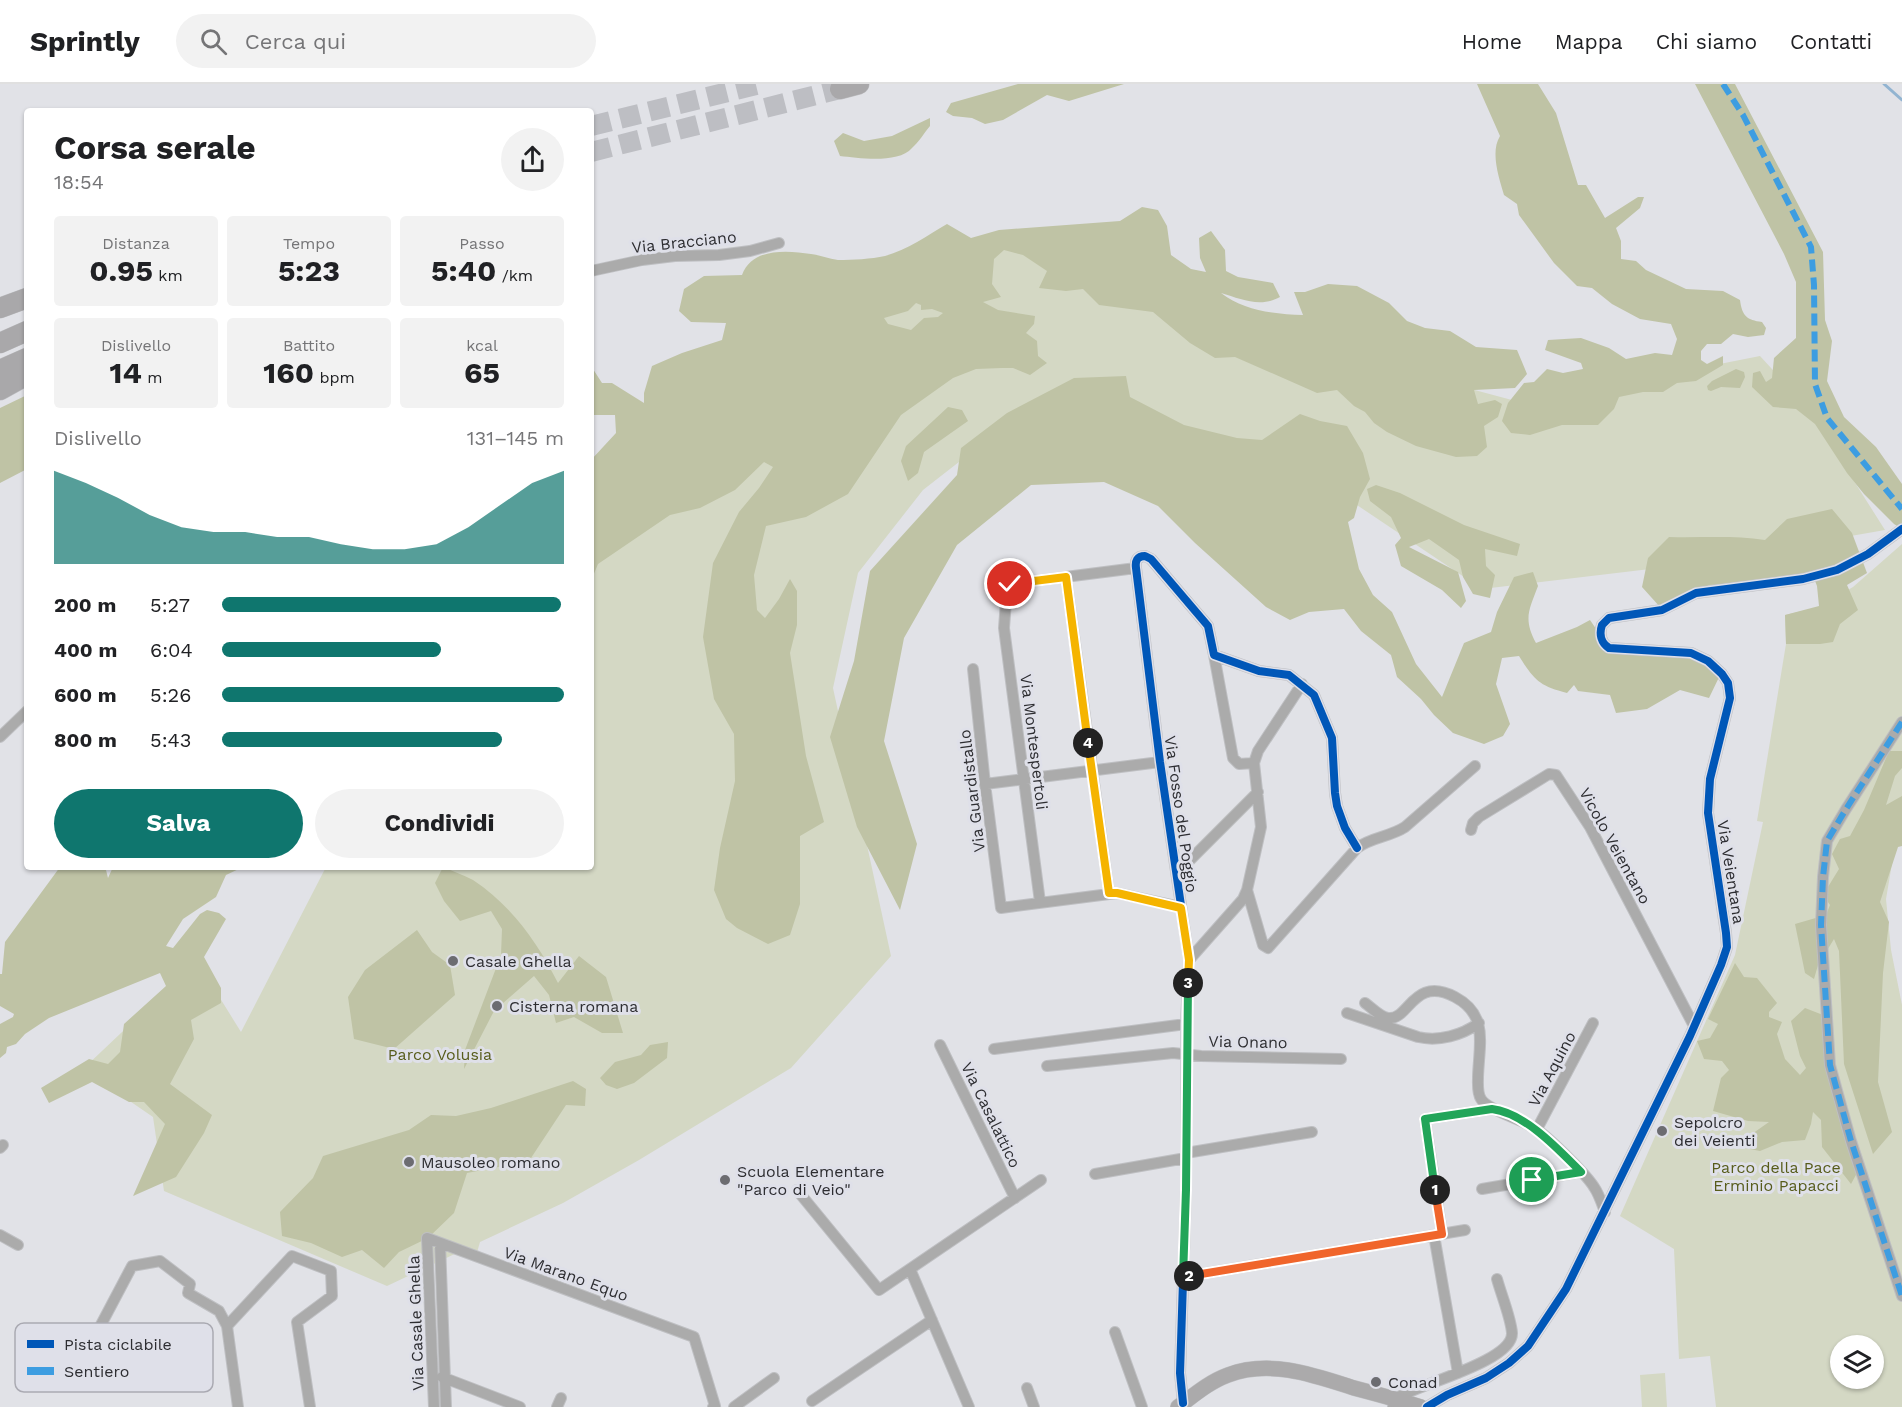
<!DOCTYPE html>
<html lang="it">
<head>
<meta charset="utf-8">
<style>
  :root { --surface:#fff; --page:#f2f2f2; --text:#202124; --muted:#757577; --line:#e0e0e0; --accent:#0f766e }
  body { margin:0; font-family:"Work Sans",sans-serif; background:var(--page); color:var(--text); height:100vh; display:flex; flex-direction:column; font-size:22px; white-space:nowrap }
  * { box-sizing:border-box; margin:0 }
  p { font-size:20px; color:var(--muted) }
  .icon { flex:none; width:33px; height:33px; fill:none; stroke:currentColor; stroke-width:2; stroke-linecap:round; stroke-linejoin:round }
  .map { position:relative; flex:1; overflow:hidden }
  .sheet { position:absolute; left:24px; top:24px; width:570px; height:762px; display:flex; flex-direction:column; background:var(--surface); border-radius:6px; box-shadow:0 2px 4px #0004 }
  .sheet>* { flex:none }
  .controls { position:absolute; left:1830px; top:1251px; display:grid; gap:12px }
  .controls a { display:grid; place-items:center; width:54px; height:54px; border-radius:50%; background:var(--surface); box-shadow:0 2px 4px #0004; font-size:30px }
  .pin { position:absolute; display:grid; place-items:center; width:51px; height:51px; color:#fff; margin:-26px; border:3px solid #fff; border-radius:50%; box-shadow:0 2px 6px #0007 }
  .km { position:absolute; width:30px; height:30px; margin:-15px; border-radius:50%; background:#222; color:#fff; font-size:16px; line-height:30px; text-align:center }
  .round { display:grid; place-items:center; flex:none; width:63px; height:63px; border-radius:32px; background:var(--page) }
  .summary { display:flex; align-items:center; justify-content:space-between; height:102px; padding:0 30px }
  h1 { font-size:33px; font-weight:700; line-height:45px }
  .metrics { display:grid; grid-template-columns:repeat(3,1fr); gap:9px; height:102px; padding:6px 30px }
  .metrics div { display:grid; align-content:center; border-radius:6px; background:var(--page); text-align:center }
  .metrics b { font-size:30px; font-weight:700 }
  .metrics small { font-size:16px; font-weight:400 }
  .metrics p { font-size:16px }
  .chart { height:168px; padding:12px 30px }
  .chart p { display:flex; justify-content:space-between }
  .chart svg { width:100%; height:108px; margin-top:6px; fill:var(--accent); opacity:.7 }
  .button { display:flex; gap:12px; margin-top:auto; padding:12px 30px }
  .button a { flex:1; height:69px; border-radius:36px; background:var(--accent); color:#fff; font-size:24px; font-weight:700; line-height:69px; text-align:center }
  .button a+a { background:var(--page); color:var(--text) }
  ul { padding:0 30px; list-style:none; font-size:20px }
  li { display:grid; grid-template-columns:96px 72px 1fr; align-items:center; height:45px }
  li i { height:15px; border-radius:8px; background:var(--accent) }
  header { display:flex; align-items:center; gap:36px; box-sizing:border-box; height:84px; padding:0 30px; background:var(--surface); border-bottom:2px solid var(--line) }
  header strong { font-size:28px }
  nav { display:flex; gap:33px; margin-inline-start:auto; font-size:21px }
  .search { width:420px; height:54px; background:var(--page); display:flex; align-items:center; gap:15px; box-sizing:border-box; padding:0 21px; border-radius:33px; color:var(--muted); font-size:22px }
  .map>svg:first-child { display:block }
  .green { fill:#d4d8c4; fill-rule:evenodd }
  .forest { fill:#bfc3a5; fill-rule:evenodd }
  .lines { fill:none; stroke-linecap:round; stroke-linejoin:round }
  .stream { stroke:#92b4d1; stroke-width:3 }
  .highway-tunnel { stroke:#bdbec3; stroke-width:20; stroke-dasharray:20 10; stroke-linecap:butt }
  .street-casing { stroke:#bebfc2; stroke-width:12 }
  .secondary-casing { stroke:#bebfc2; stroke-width:16 }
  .highway-casing { stroke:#bebfc2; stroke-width:21 }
  .street { stroke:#ababab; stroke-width:10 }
  .secondary { stroke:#abaaab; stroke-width:15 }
  .highway { stroke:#a9a8aa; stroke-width:20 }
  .quiet { stroke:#3d9de1; stroke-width:6; stroke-dasharray:12 6; stroke-linecap:butt }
  .cycleway-casing { stroke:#dfe0e9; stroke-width:11 }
  .cycleway { stroke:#0057b8; stroke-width:8 }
  .split-1-casing { stroke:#fff; stroke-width:12 }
  .split-2-casing { stroke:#fff; stroke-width:12 }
  .split-3-casing { stroke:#fff; stroke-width:12 }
  .split-4-casing { stroke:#fff; stroke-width:12 }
  .split-5-casing { stroke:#fff; stroke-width:12 }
  .split-1 { stroke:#22a559; stroke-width:8 }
  .split-2 { stroke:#f0652b; stroke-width:8 }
  .split-3 { stroke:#22a559; stroke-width:8 }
  .split-4 { stroke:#f5b400; stroke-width:8 }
  .split-5 { stroke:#f5b400; stroke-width:8 }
  .poi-dot { fill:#6c6c71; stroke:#dfe0e9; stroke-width:2 }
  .labels { text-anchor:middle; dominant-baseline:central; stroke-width:6; stroke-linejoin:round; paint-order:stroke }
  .street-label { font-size:16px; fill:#2d2d31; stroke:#dfe0e9 }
  .poi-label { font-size:16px; fill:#2d2d31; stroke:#dfe0e9; text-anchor:start }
  .park-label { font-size:16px; fill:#575c1b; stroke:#dfe0e9 }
  .key { fill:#dfe0e9; stroke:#aaaab2; stroke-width:1.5 }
  .key-label { font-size:16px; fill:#2d2d31 }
</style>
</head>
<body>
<header>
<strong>Sprintly</strong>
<div class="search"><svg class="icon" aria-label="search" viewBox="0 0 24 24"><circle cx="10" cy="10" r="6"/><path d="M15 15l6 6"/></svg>Cerca qui</div>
<nav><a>Home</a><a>Mappa</a><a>Chi siamo</a><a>Contatti</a></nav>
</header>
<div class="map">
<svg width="1902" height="1323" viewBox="0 0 1902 1323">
  <rect width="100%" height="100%" fill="#e1e2e7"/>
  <path class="green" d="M1121,145L1281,254L1523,319L1760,272L1807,323L1885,446L1692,480L1482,505L1345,413L1000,346L923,406L858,489L833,604L891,872L791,984L639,1076L563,1119L480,1158L476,1172L461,1167L387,1202L164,1107L153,1033L83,985L197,877L241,948L326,783H591V456L955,162Z
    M1902,460V752L1896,756L1886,815L1891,866L1902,921V1323H1716L1710,1272L1679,1275L1674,1165L1620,1132L1735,871L1763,738L1757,737L1786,560L1785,531L1819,523L1853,503ZM1840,1262H1874V1294H1840Z
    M1665,1289L1667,1323H1642L1640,1291Z"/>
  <path class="forest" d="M1018,0H1124L1069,17L1047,11L1003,36L985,40L972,34L953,32L946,28L951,19Z
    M1477,0H1538L1556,29L1578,101H1586L1605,134L1638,113H1644L1640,124L1616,144L1621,157V175L1636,177L1646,186L1686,205L1723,207L1740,216C1742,232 1747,236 1762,238L1766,244L1764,251L1748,253L1733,250L1721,260H1707L1701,267V276L1707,280L1723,272V281L1696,297L1677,299L1663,308H1643L1619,313L1614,325L1598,341H1562L1530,351L1511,349L1502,337L1508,319L1524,299L1534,298L1547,285L1563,289L1583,285L1581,279L1545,266L1548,256L1581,254L1609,264L1626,275L1655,269L1672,271L1677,255L1671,240L1640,235L1612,220L1592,204L1577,202L1554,179L1519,131L1517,120L1504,111C1499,94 1490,68 1500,52Z
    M1695,0H1735L1823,168L1825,236L1832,257L1827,297L1844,333L1876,363L1902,400V445L1894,440L1864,410L1847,389L1815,340L1796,325L1773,323L1752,303L1753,289L1760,287L1766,298L1772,294L1774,274L1796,254V198L1784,170Z
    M930,34V42C924,49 919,58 912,64C898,80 859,74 840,72L834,57L843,49L864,57L892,52Z
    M1142,123L1158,126L1167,142L1171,171L1191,185L1206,188L1200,174L1199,154L1211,147L1225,166L1226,187L1238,193L1273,199L1280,213C1260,224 1241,215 1221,209C1244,227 1275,230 1303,231L1294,208H1305L1328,200L1357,202L1389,219L1407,237L1425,244L1450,247L1476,263L1517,266L1527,290L1515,304L1474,306L1478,320L1495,316L1502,320L1498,333L1484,342L1487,363L1477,372L1456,373L1416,362L1387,348L1374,339L1365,328L1354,322L1337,306L1317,309L1235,273L1215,274L1190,259L1153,228L1099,221L1083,205L1066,207L1039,204L1047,187L1023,171L1004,166L994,175L992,200L1001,213L983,218L998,226L1035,232L1034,240L1026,249L1037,257L1038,272L1047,279L1030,291L1013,284H1002L976,285L953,294L901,331L848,410L806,433L766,442L754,491L757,526L765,534L779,515L790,495L797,507V541L790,569L806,672L824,738L800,752V820L790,851L768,860L737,844L726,835L714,806L720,764L735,697L734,650L714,615L703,553L713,479L739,428L759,404L773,383L764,378L735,406L700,424L670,431L598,480L591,497V376L616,349L615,331H591V282L602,299H612L644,319V309L652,282L682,269L722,256L726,239L691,238L679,227L684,205L704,192L742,191C752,164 786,166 811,170C820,171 829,175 838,176C853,176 871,175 885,172C907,166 928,151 947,140L971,154L999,146L1120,137ZM916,219L921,221V226L932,225L943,229L938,233L924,234L911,246L888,240L884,234L908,227Z
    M1736,285L1744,288L1745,293L1740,304L1721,303L1711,307L1708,306L1707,302L1712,297Z
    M1126,292L1130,313L1184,341L1237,354L1262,356L1300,330L1320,337L1347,342L1363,369L1370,395L1360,413L1354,434L1348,438L1359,485L1373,511L1392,528L1416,580L1442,613L1464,559L1491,548L1497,528L1514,493L1533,488L1538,502C1529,526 1523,535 1536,559L1577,543L1590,536L1607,561L1687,570L1722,587L1709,614L1680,606L1647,625L1616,629L1610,611L1578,607L1574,601L1567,609C1539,602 1534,596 1519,572L1502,574L1496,600L1510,640L1503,652L1484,660L1453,649L1434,631L1421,615L1397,593L1391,571L1361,547L1344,525L1309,528L1290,536L1266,523L1195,459L1158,422L1104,398L1031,401L957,461L904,554L884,657L917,760L900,826L857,743L830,653L854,577L870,487L957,391L961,364L1007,329L1074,294Z
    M27,311V385L0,399V324Z
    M948,323L962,326L968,337L924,368L918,389L908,397L901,377L906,362Z
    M1376,401L1400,409L1464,441L1520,460L1517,472L1485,465L1486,482L1495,491L1490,514L1473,510L1463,493L1459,476L1429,455L1409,463L1458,488L1466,517L1461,524L1442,506L1401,482L1395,461L1401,454L1391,433L1370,417L1367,405Z
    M1832,425L1852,449L1867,489L1847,501L1858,526L1840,540L1833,558L1820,560H1786L1785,531L1819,522L1817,502L1812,489L1764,499L1709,501L1686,519L1660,523L1642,503L1648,474L1669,453C1702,454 1733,451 1765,456L1787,435Z
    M1889,667H1902V684L1895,692L1886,721L1902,712V762L1898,763L1880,818L1889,838L1883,889L1878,998L1892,1048L1873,1070L1844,980L1839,867L1834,855L1818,881L1814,895L1805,889L1795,840L1826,831L1830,821L1823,811L1839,785L1832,770L1840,755L1850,752L1864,726Z
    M60,783H102L106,786L108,794L113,783H243L226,791L216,813L183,835L166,862L173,864L200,830L207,826L219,829L226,835L204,873L221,904V919L191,936L194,955L170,1000L212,1031L204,1049L176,1093L133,1112L165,1040L144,1018H129L92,998L49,1019L41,1004L89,975L108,980L120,968L124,940L166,902L160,889L49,934L25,950L16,960L7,963L6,969L0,974V940L13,933L14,930L0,922V890H2L5,858Z
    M443,783C452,787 464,791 473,796C511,821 538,859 558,899L579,872L606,893L623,949H602L574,933L556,939L549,911L534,892L494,927L464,985L465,966L501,871L502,845L491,827L460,837L444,817L435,799Z
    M417,846L432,868L450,881L455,911L394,965L354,955L348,913L365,886Z
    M1735,879L1744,893L1757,894L1777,919L1769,928V933L1782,938L1777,950L1785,975L1800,991L1806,984L1800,972L1791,937L1805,924L1823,931C1828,985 1836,1038 1857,1089L1851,1100L1822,1063L1821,1036L1813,1028L1811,1040L1805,1056L1782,1058L1760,1067L1745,1064L1749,1052L1769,1038L1748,1037L1713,1027L1721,994L1729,986L1722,977L1704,975L1697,957L1710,954L1718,940L1708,935Z
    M668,958L667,974L634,999L617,1005L606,1001L600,994L615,978L641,971L650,961Z
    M573,997L586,1005L585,1022L566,1021L529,1077L467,1089L454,1129L428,1154L399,1168L384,1184L362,1166L342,1173L311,1159L282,1152L280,1128L313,1094L323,1072L409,1046L431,1031L456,1032L491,1024Z"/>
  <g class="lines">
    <path class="stream" d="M1884,0L1902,16"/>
    <path class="highway-tunnel" d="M591,42L760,0
      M591,68L840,5"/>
    <defs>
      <path id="street" d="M591,187L642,176L675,172L719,171L750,167L779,159
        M1066,493L1109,809
        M973,585L985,700L1001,824L1117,809L1181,823
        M1902,638L1846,725L1827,757L1823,793L1821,841L1830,981L1851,1057L1902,1212
        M0,653L27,627
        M1254,679L1258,667L1302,600
        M985,700L1160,678
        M1471,746L1473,739L1479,733L1549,690L1556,691L1590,743L1694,942
        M1177,789L1258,708
        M1247,806L1263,861L1268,864L1357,764C1371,753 1390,753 1405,743L1475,682
        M1040,818L1004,544L1007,503L1010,500L1136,484
        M1189,876L1243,815L1247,806L1261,743L1254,679L1239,680L1233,674L1214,571
        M1365,919C1372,924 1380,933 1388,934C1409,937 1413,891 1455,913C1489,931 1479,960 1478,993C1478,1000 1477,1009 1481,1015C1487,1026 1524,1036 1536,1045C1549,1054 1586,1090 1594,1103C1599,1110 1602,1120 1605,1128
        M1347,929L1418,953C1439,958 1462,951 1479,939
        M940,961L1015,1114
        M994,965L1186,940
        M1047,982L1173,969L1201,972L1341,975
        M1537,1045L1593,939
        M0,1064L3,1061
        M1186,1069L1312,1048
        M1095,1090L1186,1074
        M1482,1105L1581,1088
        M797,1106L879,1206L1041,1096
        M1442,1150L1425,1035L1492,1025
        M0,1151L18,1161
        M1434,1151L1458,1289
        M440,1159L446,1323
        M910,1185L969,1323
        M1183,1193L1465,1146
        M1115,1248L1142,1323
        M96,1273L94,1254L132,1182L160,1177L190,1200L188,1209L219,1227L227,1242
        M442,1293L520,1323
        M1027,1304L1034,1323
        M812,1317L932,1236
        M1183,1319L1180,1289L1186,1106V940L1189,876L1160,678L1136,484C1135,477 1137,472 1145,472L1151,475L1208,542L1214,571L1259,587L1289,591L1314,611L1332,654L1335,709L1337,722L1345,744L1357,764
        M238,1323L227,1242L292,1172L331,1187L332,1212L297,1238L310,1323
        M434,1323L427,1154L694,1253L715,1322L713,1323
        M557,1323L561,1314
        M734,1323L774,1294
        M1393,1323L1395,1315C1415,1301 1513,1278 1512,1249C1511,1234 1501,1210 1497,1195
        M1427,1323L1447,1311L1486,1294L1509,1279L1528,1262L1566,1205L1690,952L1721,881L1727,863L1726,849L1708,729L1710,695L1730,614L1728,599L1722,590L1708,577L1691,569L1609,564C1601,559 1599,550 1602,541L1609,534L1662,526L1696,509L1803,495L1837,486L1868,470L1902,445"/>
      <path id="secondary" d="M1178,1323C1194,1311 1209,1298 1228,1291C1270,1275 1314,1291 1354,1304C1377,1310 1399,1316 1421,1323"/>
      <path id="highway" d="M840,5L859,0
        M0,224L27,214
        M0,259L27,247
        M0,286L27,274
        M0,306L27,291"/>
    </defs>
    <use href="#street" class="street-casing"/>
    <use href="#secondary" class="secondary-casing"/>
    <use href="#highway" class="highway-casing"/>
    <use href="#street" class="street"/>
    <use href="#secondary" class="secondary"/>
    <use href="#highway" class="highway"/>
    <path class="quiet" d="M1723,0L1743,31L1811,163L1814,201L1815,300L1827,334L1902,425
      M1902,638L1846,725L1827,757L1823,793L1821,841L1830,981L1851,1057L1902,1212"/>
    <defs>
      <path id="cycleway" d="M1183,1319L1180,1289L1186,1106V940L1189,876L1160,678L1136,484C1135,477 1137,472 1145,472L1151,475L1208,542L1214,571L1259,587L1289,591L1314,611L1332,654L1335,709L1337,722L1345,744L1357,764
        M1427,1323L1447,1311L1486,1294L1509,1279L1528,1262L1566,1205L1690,952L1721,881L1727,863L1726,849L1708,729L1710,695L1730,614L1728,599L1722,590L1708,577L1691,569L1609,564C1601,559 1599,550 1602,541L1609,534L1662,526L1696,509L1803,495L1837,486L1868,470L1902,445"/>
    </defs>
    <use href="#cycleway" class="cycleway-casing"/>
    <use href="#cycleway" class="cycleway"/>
  </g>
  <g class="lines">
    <defs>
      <path id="split-1" d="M1435,1106L1425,1035L1492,1025C1525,1029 1558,1065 1581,1088L1532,1096"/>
      <path id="split-2" d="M1189,1192L1442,1150L1435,1106"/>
      <path id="split-3" d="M1188,899L1186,1106L1183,1193L1189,1192"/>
      <path id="split-4" d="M1088,659L1109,809H1117L1181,824L1189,876L1188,899"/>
      <path id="split-5" d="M1010,500L1066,493L1088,659"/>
    </defs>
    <use href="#split-1" class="split-1-casing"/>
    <use href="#split-2" class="split-2-casing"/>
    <use href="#split-3" class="split-3-casing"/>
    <use href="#split-4" class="split-4-casing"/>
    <use href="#split-5" class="split-5-casing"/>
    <use href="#split-1" class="split-1"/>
    <use href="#split-2" class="split-2"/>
    <use href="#split-3" class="split-3"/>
    <use href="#split-4" class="split-4"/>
    <use href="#split-5" class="split-5"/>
  </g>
  <g class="poi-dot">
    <circle cx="453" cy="877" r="6"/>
    <circle cx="497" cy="922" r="6"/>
    <circle cx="1662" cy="1047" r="6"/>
    <circle cx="409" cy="1078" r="6"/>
    <circle cx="725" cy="1096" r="6"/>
    <circle cx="1376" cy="1298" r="6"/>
  </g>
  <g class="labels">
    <g class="street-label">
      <text transform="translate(684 158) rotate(-6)">Via Bracciano</text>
      <text transform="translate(1034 658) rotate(83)">Via Montespertoli</text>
      <text transform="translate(972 707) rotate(-97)">Via Guardistallo</text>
      <text transform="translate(1181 730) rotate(82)">Via Fosso del Poggio</text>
      <text transform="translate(1615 762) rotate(61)">Vicolo Veientano</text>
      <text transform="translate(1731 788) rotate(81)">Via Veientana</text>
      <text transform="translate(1248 958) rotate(1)">Via Onano</text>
      <text transform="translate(1552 985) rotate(-62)">Via Aquino</text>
      <text transform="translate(991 1031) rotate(64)">Via Casalattico</text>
      <text transform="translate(566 1190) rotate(20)">Via Marano Equo</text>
      <text transform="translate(416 1239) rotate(-92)">Via Casale Ghella</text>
    </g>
    <g class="poi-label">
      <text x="465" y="877">Casale Ghella</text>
      <text x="509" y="922">Cisterna romana</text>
      <text x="1674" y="1038">Sepolcro<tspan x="1674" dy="18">dei Veienti</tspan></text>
      <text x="421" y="1078">Mausoleo romano</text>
      <text x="737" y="1087">Scuola Elementare<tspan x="737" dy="18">"Parco di Veio"</tspan></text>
      <text x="1388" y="1298">Conad</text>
    </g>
    <g class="park-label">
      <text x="440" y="970">Parco Volusia</text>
      <text x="1776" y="1083">Parco della Pace<tspan x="1776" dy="18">Erminio Papacci</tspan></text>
    </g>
  </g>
  <rect x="15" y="1239" width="198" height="69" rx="9" class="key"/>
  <rect x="27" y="1256" width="27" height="8" fill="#0057b8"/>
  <rect x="27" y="1283" width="27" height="8" fill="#3d9de1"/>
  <g class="key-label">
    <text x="64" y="1266">Pista ciclabile</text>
    <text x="64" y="1293">Sentiero</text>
  </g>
</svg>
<div class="controls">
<a><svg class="icon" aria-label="layers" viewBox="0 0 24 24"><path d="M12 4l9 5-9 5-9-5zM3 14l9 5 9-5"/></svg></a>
</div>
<div class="pin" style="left:1532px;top:1096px;background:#1e9e55"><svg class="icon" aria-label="arrive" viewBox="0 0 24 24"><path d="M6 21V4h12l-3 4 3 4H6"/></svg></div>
<div class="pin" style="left:1010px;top:500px;background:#d93025"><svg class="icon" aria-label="check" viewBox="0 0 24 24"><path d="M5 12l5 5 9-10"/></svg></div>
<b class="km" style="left:1435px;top:1106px">1</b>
<b class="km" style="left:1189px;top:1192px">2</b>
<b class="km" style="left:1188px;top:899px">3</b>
<b class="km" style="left:1088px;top:659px">4</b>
<section class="sheet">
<div class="summary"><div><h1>Corsa serale</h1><p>18:54</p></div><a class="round"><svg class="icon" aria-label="share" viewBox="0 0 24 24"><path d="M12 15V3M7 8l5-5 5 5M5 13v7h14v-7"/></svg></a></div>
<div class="metrics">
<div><p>Distanza</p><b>0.95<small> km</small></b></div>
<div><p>Tempo</p><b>5:23</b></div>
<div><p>Passo</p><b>5:40<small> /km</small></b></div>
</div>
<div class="metrics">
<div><p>Dislivello</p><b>14<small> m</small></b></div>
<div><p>Battito</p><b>160<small> bpm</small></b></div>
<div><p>kcal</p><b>65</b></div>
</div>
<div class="chart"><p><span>Dislivello</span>131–145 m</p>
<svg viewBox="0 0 160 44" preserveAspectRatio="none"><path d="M0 44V6L10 11L20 17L30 24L40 29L50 31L60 31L70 33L80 33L90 36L100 38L110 38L120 36L130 29L140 20L150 11L160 6V44z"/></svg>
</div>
<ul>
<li><b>200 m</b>5:27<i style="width:99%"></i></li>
<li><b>400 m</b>6:04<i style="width:64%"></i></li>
<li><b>600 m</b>5:26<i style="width:100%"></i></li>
<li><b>800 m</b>5:43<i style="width:82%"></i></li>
</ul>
<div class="button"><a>Salva</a><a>Condividi</a></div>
</section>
</div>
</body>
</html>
